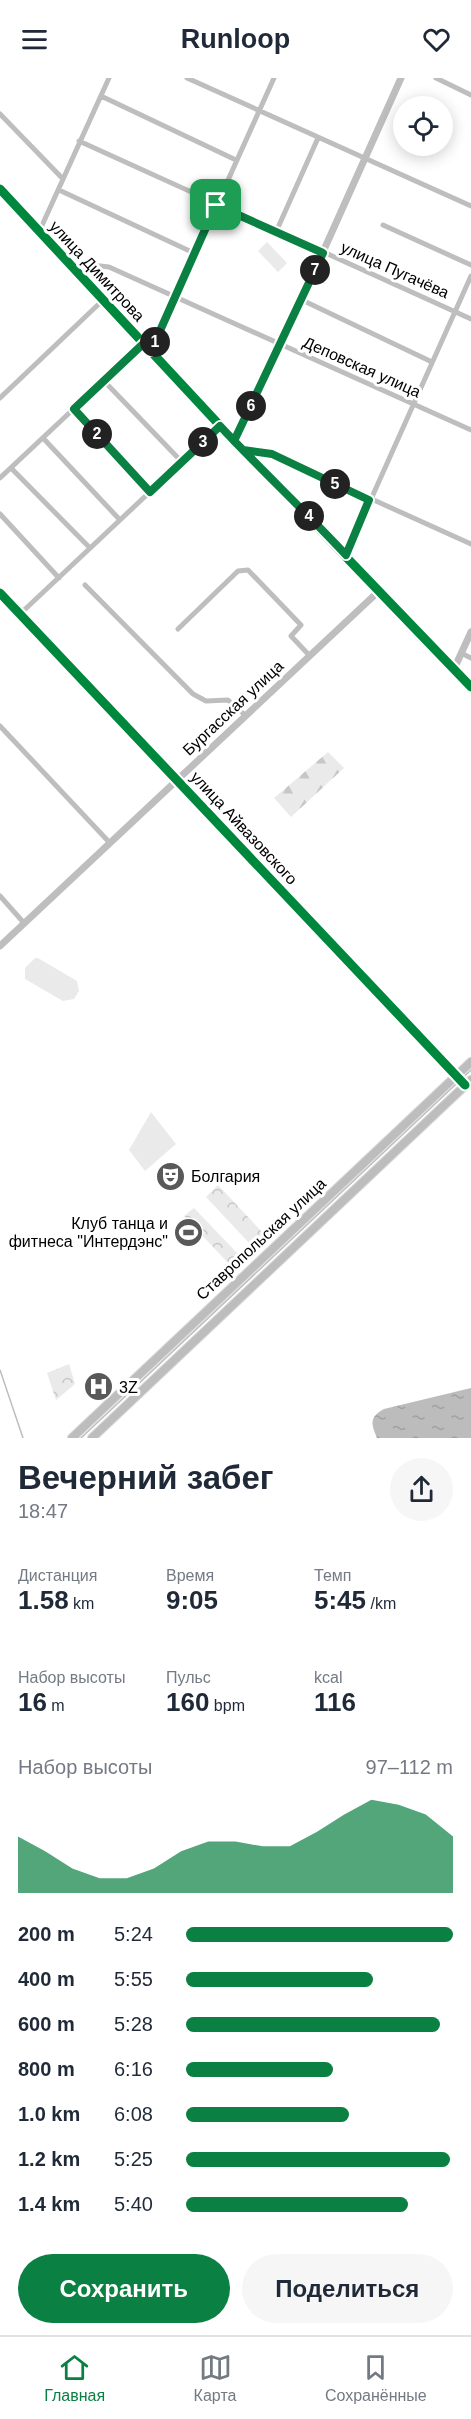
<!DOCTYPE html>
<html lang="ru">
<head>
<meta charset="utf-8">
<style>
  :root { --surface:#fff; --page:#f6f6f7; --text:#1f2937; --muted:#747a83; --line:#e0e1e3; --accent:#0b8043 }
  body { margin:0; font-family:Arial,sans-serif; background:var(--page); color:var(--text); height:100vh; display:flex; flex-direction:column; font-size:22px; white-space:nowrap }
  * { box-sizing:border-box; margin:0 }
  p { font-size:20px; color:var(--muted) }
  .icon { flex:none; width:33px; height:33px; fill:none; stroke:currentColor; stroke-width:2; stroke-linecap:round; stroke-linejoin:round }
  .map { position:relative; height:1360px; overflow:hidden }
  .panel { display:flex; flex-direction:column; background:var(--surface); flex:1 }
  .panel>* { flex:none }
  .tools { position:absolute; left:393px; top:18px; display:grid; gap:12px }
  .tools a { display:grid; place-items:center; width:60px; height:60px; border-radius:50%; background:var(--surface); box-shadow:0 3px 15px #0003; font-size:30px }
  .pin { position:absolute; display:grid; place-items:center; width:51px; height:51px; color:#fff; margin:-26px; border-radius:12px; box-shadow:0 3px 9px #0006 }
  .km { position:absolute; width:30px; height:30px; margin:-15px; border-radius:50%; background:#222; color:#fff; font-size:16px; line-height:30px; text-align:center }
  .round { display:grid; place-items:center; flex:none; width:63px; height:63px; border-radius:32px; background:var(--page) }
  .summary { display:flex; align-items:center; justify-content:space-between; height:102px; padding:0 18px }
  h1 { font-size:33px; font-weight:700; line-height:45px }
  .figures { display:grid; grid-template-columns:repeat(3,1fr); gap:9px; height:102px; padding:6px 18px }
  .figures div { display:grid; align-content:center }
  .figures b { font-size:26px; font-weight:700 }
  .figures small { font-size:16px; font-weight:400 }
  .figures p { font-size:16px }
  .chart { height:168px; padding:12px 18px }
  .chart p { display:flex; justify-content:space-between }
  .chart svg { width:100%; height:108px; margin-top:6px; fill:var(--accent); opacity:.7 }
  .cta { display:flex; gap:12px; margin-top:auto; padding:12px 18px }
  .cta a { flex:1; height:69px; border-radius:36px; background:var(--accent); color:#fff; font-size:24px; font-weight:700; line-height:69px; text-align:center }
  .cta a+a { background:var(--page); color:var(--text) }
  ul { padding:0 18px; list-style:none; font-size:20px }
  li { display:grid; grid-template-columns:96px 72px 1fr; align-items:center; height:45px }
  li i { height:15px; border-radius:8px; background:var(--accent) }
  header { display:flex; justify-content:space-between; align-items:center; height:78px; padding:0 18px; background:var(--surface); font-size:27px; font-weight:700 }
  .tab-bar { display:flex; justify-content:space-around; align-items:center; height:84px; border-top:2px solid var(--line); background:var(--surface); font-size:16px; color:var(--muted) }
  .tab-bar a { display:grid; justify-items:center; gap:3px }
  .tab-bar .selected { color:var(--accent) }
  .map>svg:first-child { display:block }
  .grass { fill:#eaeaea }
  .forest { fill:url(#forest-firs) }
  .park { fill:url(#park-crowns) }
  .water { fill:url(#water-ripples) }
  .lines { fill:none; stroke-linecap:round; stroke-linejoin:round }
  .primary-casing { stroke:#dbdbdb; stroke-width:10 }
  .minor { stroke:#bebebe; stroke-width:5 }
  .tertiary { stroke:#bebebe; stroke-width:7 }
  .primary { stroke:#bdbdbd; stroke-width:8 }
  .tram { stroke:#bdbdbd; stroke-width:1.5 }
  .cycleway-casing { stroke:#fff; stroke-width:13 }
  .cycleway { stroke:#00873e; stroke-width:9 }
  .route-casing { stroke:#fff; stroke-width:12 }
  .route { stroke:#0b8043; stroke-width:8 }
  .labels { text-anchor:middle; dominant-baseline:central; stroke-width:6; stroke-linejoin:round; paint-order:stroke }
  .street-label { font-size:16px; fill:#000; stroke:#fff }
  .poi-label { font-size:16px; fill:#000; stroke:#fff; text-anchor:start }
</style>
</head>
<body>
<header><svg class="icon" aria-label="menu" viewBox="0 0 24 24"><path d="M4 6h16M4 12h16M4 18h16"/></svg>Runloop<svg class="icon" aria-label="heart" viewBox="0 0 24 24"><path d="M12 20l-8-8c-3-5 5-10 8-4 3-6 11-1 8 4z"/></svg></header>
<div class="map">
<svg width="471" height="1360" viewBox="0 0 471 1360">
  <defs>
    <pattern id="forest-firs" width="22" height="20" patternUnits="userSpaceOnUse" patternTransform="scale(1.5)"><rect width="22" height="20" fill="#eaeaea"/><path d="M5 1l3.5 6h-7zM16 11l3.5 6h-7z" fill="#c7c7c7"/></pattern>
    <pattern id="park-crowns" width="20" height="18" patternUnits="userSpaceOnUse" patternTransform="scale(1.5)"><rect width="20" height="18" fill="#eaeaea"/><path d="M2 6a3 3 0 1 1 6 0M12 15a3 3 0 1 1 6 0" fill="none" stroke="#c7c7c7"/></pattern>
    <pattern id="water-ripples" width="26" height="14" patternUnits="userSpaceOnUse" patternTransform="scale(1.5)"><rect width="26" height="14" fill="#bcbcbc"/><path d="M2 4q2-2 4 0t4 0M15 11q2-2 4 0t4 0" fill="none" stroke="#a0a0a0"/></pattern>
  </defs>
  <rect width="100%" height="100%" fill="#fff"/>
  <path class="grass" d="M267,164L287,185L278,194L258,173Z
    M35,880H38L77,903L79,913L74,921L63,923L25,901V890Z
    M151,1034L176,1066L145,1093L129,1072Z"/>
  <path class="forest" d="M328,674L344,690L291,739L274,720Z"/>
  <path class="park" d="M218,1107L263,1155L251,1167L206,1119Z
    M194,1130L240,1178L230,1187L184,1138Z
    M69,1286L75,1306L56,1322L47,1295Z"/>
  <path class="water" d="M471,1310V1360H377C371,1346 369,1339 384,1331Z"/>
  <g class="lines">
    <defs>
      <path id="primary" d="M72,1360L471,984
        M92,1360L471,1002"/>
    </defs>
    <use href="#primary" class="primary-casing"/>
    <path class="minor" d="M187,0L471,128
      M436,0L471,17
      M101,18L236,82
      M0,36L63,101
      M79,63L471,241
      M59,112L194,175
      M383,147L471,187
      M39,154L109,0
      M276,154L318,60
      M80,197L91,187L109,189L471,352
      M302,222L432,284
      M151,273L274,0
      M104,303L182,384
      M0,320L103,222
      M74,331L150,414
      M43,360L120,442
      M243,372L272,376L471,466
      M11,390L90,470
      M0,400L144,265
      M0,436L59,500
      M346,477L471,198
      M85,507L193,616L206,623L228,622L245,637
      M20,536L220,348
      M178,551L238,493L248,492L301,547L291,558L309,577
      M461,575L471,580
      M0,648L109,764
      M0,818L24,845"/>
    <path class="tertiary" d="M0,111L225,353L471,609
      M234,363L292,243L401,0
      M0,515L465,1007
      M454,591L471,554
      M0,868L380,512"/>
    <use href="#primary" class="primary"/>
    <path class="tram" d="M0,1292L23,1360
      M81,1360L471,992"/>
    <defs>
      <path id="cycleway" d="M0,111L225,353L471,609
        M0,515L465,1007"/>
    </defs>
    <use href="#cycleway" class="cycleway-casing"/>
    <use href="#cycleway" class="cycleway"/>
  </g>
  <g class="lines">
    <defs>
      <path id="route" d="M216,127L151,273L144,265L74,331L150,414L220,348C261,392 305,433 346,477L369,422L272,376L243,372L234,363L323,175L216,127"/>
    </defs>
    <use href="#route" class="route-casing"/>
    <use href="#route" class="route"/>
  </g>
  <defs>
    <symbol id="theatre-disc" viewBox="-11 -11 22 22"><circle r="9.5" fill="#595959" stroke="#fff"/><path d="M-5-5.5Q0-4 5-5.5V0Q5 5 0 6Q-5 5-5 0ZM-3.3-2.5H-1v1.5H-3.3ZM1-2.5H3.3v1.5H1ZM-2.8 1Q0 5.5 2.8 1Z" fill="#fff"/></symbol>
    <symbol id="stadium-disc" viewBox="-11 -11 22 22"><circle r="9.5" fill="#595959" stroke="#fff"/><path d="M0-5a6.5 5 0 1 0 0 10a6.5 5 0 1 0 0-10ZM-3.5-1.8h7v3.6h-7Z" fill="#fff"/></symbol>
    <symbol id="hospital-disc" viewBox="-11 -11 22 22"><circle r="9.5" fill="#595959" stroke="#fff"/><path d="M-5-5h3v3.5h4V-5h3V5h-3V1.5h-4V5h-3Z" fill="#fff"/></symbol>
  </defs>
  <g fill-rule="evenodd">
    <use href="#theatre-disc" x="154" y="1082" width="33" height="33"/>
    <use href="#stadium-disc" x="172" y="1138" width="33" height="33"/>
    <use href="#hospital-disc" x="82" y="1292" width="33" height="33"/>
  </g>
  <g class="labels">
    <g class="street-label">
      <text transform="translate(395 192) rotate(24)">улица Пугачёва</text>
      <text transform="translate(97 193) rotate(47)">улица Димитрова</text>
      <text transform="translate(362 289) rotate(24)">Деповская улица</text>
      <text transform="translate(233 630) rotate(-43)">Бургасская улица</text>
      <text transform="translate(244 750) rotate(47)">улица Айвазовского</text>
      <text transform="translate(261 1161) rotate(-43)">Ставропольская улица</text>
    </g>
    <g class="poi-label">
      <text x="191" y="1098">Болгария</text>
      <text x="168" y="1145" text-anchor="end">Клуб танца и<tspan x="168" dy="18">фитнеса "Интердэнс"</tspan></text>
      <text x="119" y="1309">3Z</text>
    </g>
  </g>
</svg>
<div class="tools">
<a><svg class="icon" aria-label="locate" viewBox="0 0 24 24"><circle cx="12" cy="12" r="6"/><path d="M12 2v4M12 18v4M2 12h4M18 12h4"/></svg></a>
</div>
<div class="pin" style="left:216px;top:127px;background:#1e9e55"><svg class="icon" aria-label="arrive" viewBox="0 0 24 24"><path d="M6 21V4h12l-3 4 3 4H6"/></svg></div>
<b class="km" style="left:155px;top:264px">1</b>
<b class="km" style="left:97px;top:356px">2</b>
<b class="km" style="left:203px;top:364px">3</b>
<b class="km" style="left:309px;top:438px">4</b>
<b class="km" style="left:335px;top:406px">5</b>
<b class="km" style="left:251px;top:328px">6</b>
<b class="km" style="left:315px;top:192px">7</b>
</div>
<section class="panel">
<div class="summary"><div><h1>Вечерний забег</h1><p>18:47</p></div><a class="round"><svg class="icon" aria-label="share" viewBox="0 0 24 24"><path d="M12 15V3M7 8l5-5 5 5M5 13v7h14v-7"/></svg></a></div>
<div class="figures">
<div><p>Дистанция</p><b>1.58<small> km</small></b></div>
<div><p>Время</p><b>9:05</b></div>
<div><p>Темп</p><b>5:45<small> /km</small></b></div>
</div>
<div class="figures">
<div><p>Набор высоты</p><b>16<small> m</small></b></div>
<div><p>Пульс</p><b>160<small> bpm</small></b></div>
<div><p>kcal</p><b>116</b></div>
</div>
<div class="chart"><p><span>Набор высоты</span>97–112 m</p>
<svg viewBox="0 0 160 44" preserveAspectRatio="none"><path d="M0 44V21L10 27L20 34L30 38L40 38L50 34L60 27L70 23L80 23L90 25L100 25L110 19L120 12L130 6L140 8L150 12L160 21V44z"/></svg>
</div>
<ul>
<li><b>200 m</b>5:24<i style="width:100%"></i></li>
<li><b>400 m</b>5:55<i style="width:70%"></i></li>
<li><b>600 m</b>5:28<i style="width:95%"></i></li>
<li><b>800 m</b>6:16<i style="width:55%"></i></li>
<li><b>1.0 km</b>6:08<i style="width:61%"></i></li>
<li><b>1.2 km</b>5:25<i style="width:99%"></i></li>
<li><b>1.4 km</b>5:40<i style="width:83%"></i></li>
</ul>
<div class="cta"><a>Сохранить</a><a>Поделиться</a></div>
</section>
<nav class="tab-bar">
<a class="selected"><svg class="icon" aria-label="home" viewBox="0 0 24 24"><path d="M3 11l9-7 9 7M6 9v11h12V9"/></svg>Главная</a>
<a><svg class="icon" aria-label="map" viewBox="0 0 24 24"><path d="M3 6l6-2 6 2 6-2v14l-6 2-6-2-6 2zM9 4v14M15 6v14"/></svg>Карта</a>
<a><svg class="icon" aria-label="saved" viewBox="0 0 24 24"><path d="M7 4h10v16l-5-4-5 4z"/></svg>Сохранённые</a>
</nav>
</body>
</html>
